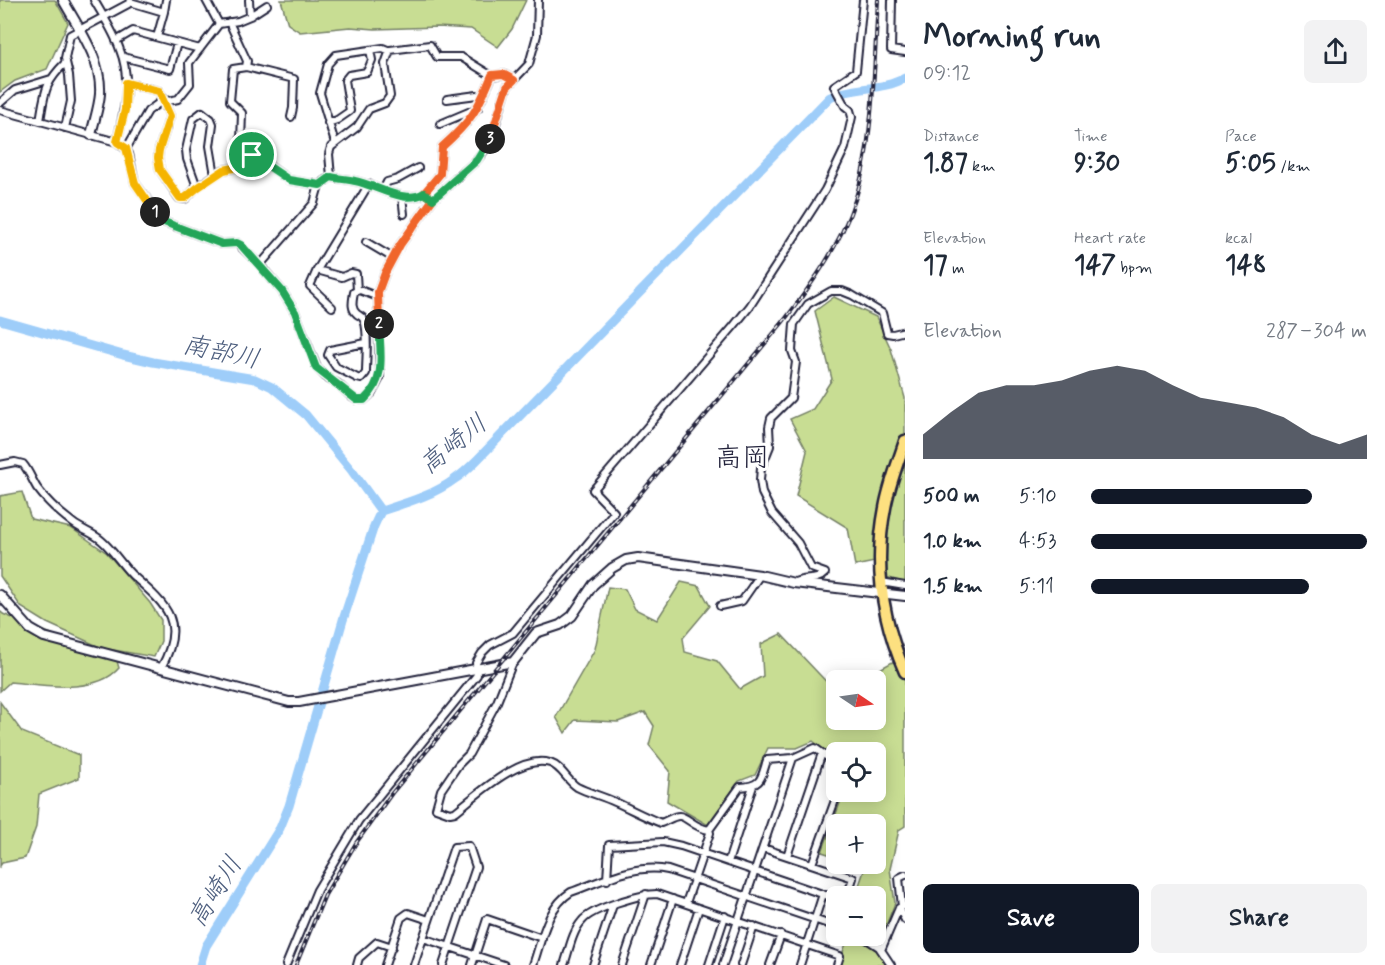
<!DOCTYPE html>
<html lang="en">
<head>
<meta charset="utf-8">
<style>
  :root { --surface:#fff; --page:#f2f2f3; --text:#1f2937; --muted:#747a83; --accent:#111827 }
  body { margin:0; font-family:Mynerve,"Klee One",sans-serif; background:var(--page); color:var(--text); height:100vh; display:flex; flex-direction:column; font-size:22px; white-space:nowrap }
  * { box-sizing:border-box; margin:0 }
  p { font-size:20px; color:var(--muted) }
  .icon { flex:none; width:33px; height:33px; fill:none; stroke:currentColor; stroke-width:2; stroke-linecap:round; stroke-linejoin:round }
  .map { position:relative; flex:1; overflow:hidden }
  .side { display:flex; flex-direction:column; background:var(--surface); width:480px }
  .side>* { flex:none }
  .needle { width:39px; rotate:103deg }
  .controls { position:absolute; left:826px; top:670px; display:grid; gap:12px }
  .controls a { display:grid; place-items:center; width:60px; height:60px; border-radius:9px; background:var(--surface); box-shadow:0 3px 15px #0003; font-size:30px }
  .pin { position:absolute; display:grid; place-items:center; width:51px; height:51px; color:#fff; margin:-26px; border:3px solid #fff; border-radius:50%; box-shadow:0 2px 6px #0007 }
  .km { position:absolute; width:30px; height:30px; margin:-15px; border-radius:50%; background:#222; color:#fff; font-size:16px; line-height:30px; text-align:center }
  .round { display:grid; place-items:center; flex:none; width:63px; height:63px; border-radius:9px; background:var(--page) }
  .head { display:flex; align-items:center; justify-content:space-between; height:102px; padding:0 18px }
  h1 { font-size:33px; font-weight:800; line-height:45px }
  .metrics { display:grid; grid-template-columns:repeat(3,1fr); gap:9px; height:102px; padding:6px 18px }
  .metrics div { display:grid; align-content:center }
  .metrics b { font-size:26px; font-weight:800 }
  .metrics small { font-size:16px; font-weight:400 }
  .metrics p { font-size:16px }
  .chart { height:168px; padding:12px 18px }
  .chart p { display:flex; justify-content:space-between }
  .chart svg { width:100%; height:108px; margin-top:6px; fill:var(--accent); opacity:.7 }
  .button { display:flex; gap:12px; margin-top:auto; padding:12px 18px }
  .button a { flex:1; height:69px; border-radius:9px; background:var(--accent); color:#fff; font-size:24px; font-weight:800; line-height:69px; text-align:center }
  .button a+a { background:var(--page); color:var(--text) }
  ul { padding:0 18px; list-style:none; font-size:20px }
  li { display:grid; grid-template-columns:96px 72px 1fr; align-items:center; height:45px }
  li i { height:15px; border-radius:8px; background:var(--accent) }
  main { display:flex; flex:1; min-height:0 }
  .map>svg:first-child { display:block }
  .green { fill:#c8dd93; stroke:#758067; stroke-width:1.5 }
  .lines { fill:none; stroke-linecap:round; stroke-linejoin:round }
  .river { stroke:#9ecdf9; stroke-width:9 }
  .minor-casing { stroke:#22223b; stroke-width:10 }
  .tertiary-casing { stroke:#22223b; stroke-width:12 }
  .trunk-casing { stroke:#22223b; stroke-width:15 }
  .minor { stroke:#fff; stroke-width:6 }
  .tertiary { stroke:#fff; stroke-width:8 }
  .trunk { stroke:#fde080; stroke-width:10 }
  .rail-casing { stroke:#22223b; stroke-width:4 }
  .rail { stroke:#fff; stroke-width:1.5; stroke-dasharray:4.5; stroke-linecap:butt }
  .split-1-casing { stroke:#fff; stroke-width:12 }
  .split-2-casing { stroke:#fff; stroke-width:12 }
  .split-3-casing { stroke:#fff; stroke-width:12 }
  .split-4-casing { stroke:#fff; stroke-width:12 }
  .split-1 { stroke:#f5b400; stroke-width:8 }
  .split-2 { stroke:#22a559; stroke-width:8 }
  .split-3 { stroke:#f0652b; stroke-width:8 }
  .split-4 { stroke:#22a559; stroke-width:8 }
  .labels { text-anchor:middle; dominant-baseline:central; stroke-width:6; stroke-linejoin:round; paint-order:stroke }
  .water-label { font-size:26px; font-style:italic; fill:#4d5e7e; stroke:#fff }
  .quarter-label { font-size:27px; fill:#22223b; stroke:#fff }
</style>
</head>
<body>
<main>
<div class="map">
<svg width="905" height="965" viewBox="0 0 905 965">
  <rect width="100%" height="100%" fill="#fff"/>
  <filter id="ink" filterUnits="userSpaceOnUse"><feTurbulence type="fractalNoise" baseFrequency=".0167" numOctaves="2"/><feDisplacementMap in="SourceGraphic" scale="12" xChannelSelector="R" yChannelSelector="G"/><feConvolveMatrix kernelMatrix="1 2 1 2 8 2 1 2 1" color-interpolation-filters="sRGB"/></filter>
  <g filter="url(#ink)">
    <path class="green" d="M0,0H55L68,23L47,69L15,81L0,92Z
      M281,0H526L512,29L498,47L471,29L438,27L375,29L350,27L300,32L288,24Z
      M834,297L876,317L891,349L905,398V583L880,575L874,562L855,566L848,528L796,496L807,451L790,419L813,409L832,379L815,311Z
      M22,492L31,519L71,528L107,553L150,603L161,620V641L154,657L102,648L47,623L21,607L0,576V496Z
      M681,582L699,586L710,606L683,638L685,652L717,661L740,689L763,676L761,644L781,634L837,693V720H876V681H858L896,660L905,678V826L899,830L890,869L895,903L881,938L876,936V897H855L864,871L858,864H876V825H837V857L822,852L844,792H876V753H837V760L813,741L797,748H768L755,775L739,781L708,825L667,801L670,771L649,745L654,726L645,712L618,722L575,720L565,733L556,717L595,649L608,587L625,589L635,609L657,620Z
      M0,611L3,614L117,661L119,668C96,695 42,685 10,682L0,691Z
      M0,702L22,732L79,755V778L39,794L36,827L25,858L2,863L0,866Z
      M849,936C868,936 878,951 888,965H838Z"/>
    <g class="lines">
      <path class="river" d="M0,320L123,355L153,362L255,379L272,387L306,415L352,471L381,511
        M200,965L206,946L280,828L289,806L343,620L374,526L381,511C406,503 434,495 455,479C463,474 470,467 477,460L830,97C854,86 882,91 905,78"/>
      <defs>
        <path id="minor" d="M94,0C103,16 114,32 120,50C132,80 124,112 117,142
          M249,0L250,16
          M892,0L891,50L905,52
          M130,2L164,12L157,37
          M164,12L166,0
          M229,22L247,61L246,67
          M219,24L238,21L250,16L267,5
          M116,41L133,31L200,49
          M123,57L170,69L177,43
          M126,83L159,91L170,116L159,150L158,158L160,170L179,198L185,199L197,187L223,170L243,166L252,155
          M447,99L477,95L482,99
          M0,103L15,90L51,79
          M0,110L117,142L126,149L129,154L135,183L164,222L222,244L237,243L260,265L314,203L319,185
          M291,117L293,108L294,79L246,67L233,69L230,101L242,113L241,142L243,147L289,180L319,185L331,177C339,179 347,179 355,181C376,185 403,205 425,193L433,199
          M40,121C45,91 44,84 66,62
          M328,123L337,120L350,111L345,80L349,75L367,72L372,60L370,50
          M440,124L478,108
          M65,128L71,101L69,75L65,58L70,35L130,3
          M335,143L320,93L328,64L336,55L383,48L390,51
          M126,149L148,111L159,103L178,99L190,84L189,63L219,24L206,0
          M331,177L329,154L331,147L357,127L369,109L385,103L390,96L385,64L390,50L430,45L437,57H461L492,76
          M197,187L187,159L186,150L193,119L202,112L211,119L213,124L210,146L215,175
          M383,190L387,182L398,179L418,168
          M425,193L440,174L442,147C471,121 477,111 492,76L503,74L514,80
          M402,196L404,214
          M366,242L393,258
          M260,265L282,291L295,312L317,368L327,378L338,384L352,397L357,400H364L372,393L380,378L378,292L385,273L400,245L433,199L477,160L484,151L493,133L507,87L529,64L537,35L538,0
          M317,270L310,286L332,307
          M357,291L356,274L351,273L342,277L317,270L369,184
          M366,343L330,350L328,355L336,367L357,378L361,379L366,373C366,359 369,332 364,320C361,315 361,317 357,314C350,308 353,300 354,292L360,290L378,297
          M0,465L15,462L23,464C29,471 32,480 37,488C46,500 61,514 73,523C82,530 93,533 101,540C113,550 121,564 132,575C166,605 187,621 161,668
          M795,582C805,577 817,582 825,573L811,568L798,543L772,513L762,493L760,480L761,468L770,446L769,427L771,418L791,398L796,362L792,351L794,324L808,304L831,291H842L852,295L882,313L887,333L893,334L905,331
          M881,582L905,586
          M720,606L742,601L760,575
          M513,662L497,702L469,754L458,765L441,790L436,808L450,813L455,812C477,795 520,754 550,763C562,767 566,780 577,787C589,793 602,796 615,802C631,809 645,817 661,823C667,821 673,816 679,816C687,816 694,828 709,830L710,833L686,903
          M709,830L740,787C762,786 761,779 767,760L793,758L815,748L837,764
          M763,848L853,878L847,897
          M787,856L822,753
          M728,862L753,786
          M812,864L838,792
          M607,880L609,845L663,842L681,846L837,899
          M902,907L899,878L905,875
          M899,908L905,920
          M862,936L879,947L891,965
          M423,938L504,965
          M881,950L899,908L905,906
          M286,965L317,890L359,820L477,675L476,663L482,653L490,645L513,633L614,512L593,490L733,327L750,306L825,190L845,148L852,117L850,110L845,106L834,86L856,71L863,0
          M357,965L359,958L377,942L392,947
          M385,965L401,918L408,913L429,920
          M414,965L454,847L469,846L476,867L443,965
          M472,965L487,919L542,938
          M533,965C542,939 547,907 571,892C602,881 636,863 668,870L837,927
          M564,965C569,951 572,932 582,921C592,908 641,894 657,894L840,956L837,965
          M593,965L613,905
          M622,965L646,894
          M651,965L673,899
          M680,965L699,908
          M709,965L725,916
          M723,965L793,758
          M741,965L754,926
          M770,965L781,935
          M800,965L823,894"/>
        <path id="tertiary" d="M63,0C79,29 102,59 100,94C99,107 94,121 91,135
          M0,595L30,629L44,637L289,702H299L513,662L536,633L560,625L572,616L593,585L612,568L626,560L638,558L760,575L794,583L905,596"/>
        <path id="trunk" d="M905,441C898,463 889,485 885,508C874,564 882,620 905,672"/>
      </defs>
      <use href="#minor" class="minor-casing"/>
      <use href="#tertiary" class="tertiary-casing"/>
      <use href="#trunk" class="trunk-casing"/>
      <use href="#minor" class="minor"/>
      <use href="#tertiary" class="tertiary"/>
      <use href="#trunk" class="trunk"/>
      <defs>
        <path id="rail" d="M296,965L325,895L356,843L392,793L783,322C812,284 840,246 855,200C874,142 874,62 878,0"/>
      </defs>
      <use href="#rail" class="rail-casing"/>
      <use href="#rail" class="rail"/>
    </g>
  </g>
  <g class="lines" filter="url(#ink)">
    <defs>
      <path id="split-1" d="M155,212L135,183L126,148L117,142L125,110L126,83L159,91L170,116L159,150L158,158L160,170L180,198H185L197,188L224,170L243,166L252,155"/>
      <path id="split-2" d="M155,212L164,222L222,244L237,243L241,245L282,291L295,312L316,368L357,400H364C387,379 380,352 379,324"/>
      <path id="split-3" d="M379,324L378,292L385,273L400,245L433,199L424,193L440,174L442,147C471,121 477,111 492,75L503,74L514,80L507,87L490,139"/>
      <path id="split-4" d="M252,155L289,180L320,185L331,177C339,179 347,179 355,181C376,185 404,205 424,193L433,199L477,160L490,139"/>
    </defs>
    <use href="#split-1" class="split-1-casing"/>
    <use href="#split-2" class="split-2-casing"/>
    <use href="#split-3" class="split-3-casing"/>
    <use href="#split-4" class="split-4-casing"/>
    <use href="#split-1" class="split-1"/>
    <use href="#split-2" class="split-2"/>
    <use href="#split-3" class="split-3"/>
    <use href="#split-4" class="split-4"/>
  </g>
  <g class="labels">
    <g class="water-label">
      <text transform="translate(221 353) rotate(12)">南部川</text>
      <text transform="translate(454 445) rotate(-39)">高崎川</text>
      <text transform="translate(216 892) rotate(-58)">高崎川</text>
    </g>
    <g class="quarter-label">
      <text x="742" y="458">高岡</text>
    </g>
  </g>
</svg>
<div class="controls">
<a><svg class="needle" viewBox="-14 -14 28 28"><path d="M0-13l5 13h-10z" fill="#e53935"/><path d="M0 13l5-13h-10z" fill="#747a83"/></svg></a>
<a><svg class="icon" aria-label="locate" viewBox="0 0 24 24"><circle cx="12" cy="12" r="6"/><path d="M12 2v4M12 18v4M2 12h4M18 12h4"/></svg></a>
<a>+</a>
<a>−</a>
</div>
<div class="pin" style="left:252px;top:155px;background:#1e9e55"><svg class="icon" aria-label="arrive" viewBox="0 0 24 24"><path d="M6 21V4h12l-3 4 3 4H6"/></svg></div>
<b class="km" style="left:155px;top:212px">1</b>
<b class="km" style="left:379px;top:324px">2</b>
<b class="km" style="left:490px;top:139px">3</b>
</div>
<section class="side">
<div class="head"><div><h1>Morning run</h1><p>09:12</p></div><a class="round"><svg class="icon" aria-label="share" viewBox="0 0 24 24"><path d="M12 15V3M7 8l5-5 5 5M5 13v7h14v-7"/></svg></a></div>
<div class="metrics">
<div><p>Distance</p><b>1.87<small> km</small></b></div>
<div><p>Time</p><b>9:30</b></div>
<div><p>Pace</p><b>5:05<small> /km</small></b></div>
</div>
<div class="metrics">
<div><p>Elevation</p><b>17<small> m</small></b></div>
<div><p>Heart rate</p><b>147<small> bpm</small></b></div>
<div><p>kcal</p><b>148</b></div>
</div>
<div class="chart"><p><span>Elevation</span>287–304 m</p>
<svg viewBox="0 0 160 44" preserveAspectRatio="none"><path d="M0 44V34L10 25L20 17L30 14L40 14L50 12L60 8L70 6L80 8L90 14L100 19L110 21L120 23L130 27L140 34L150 38L160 34V44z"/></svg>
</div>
<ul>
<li><b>500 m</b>5:10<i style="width:80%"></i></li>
<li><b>1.0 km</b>4:53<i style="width:100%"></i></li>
<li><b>1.5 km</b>5:11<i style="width:79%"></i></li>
</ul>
<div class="button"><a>Save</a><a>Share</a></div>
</section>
</main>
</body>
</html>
